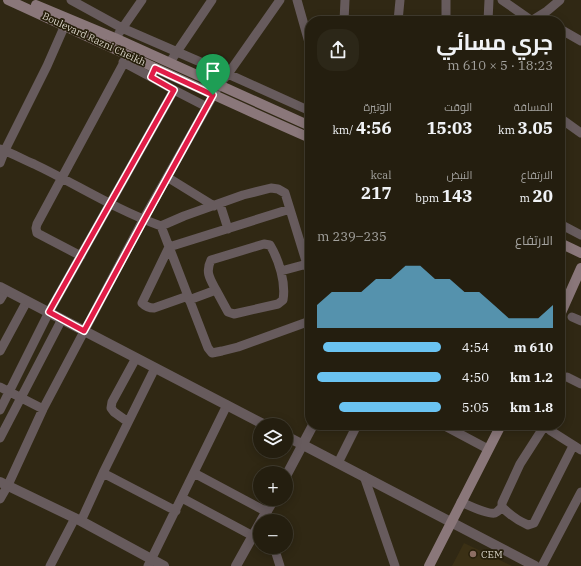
<!DOCTYPE html>
<html lang="ar">
<head>
<meta charset="utf-8">
<style>
  :root { --surface:#241e0f; --page:#2c2718; --text:#f1f3f6; --muted:#a3a29e; --line:#413c2f; --accent:#6ac3f1 }
  body { margin:0; font-family:"IBM Plex Serif",Cairo,serif; background:var(--page); color:var(--text); direction:rtl; height:100vh; display:flex; flex-direction:column; font-size:15px; white-space:nowrap }
  * { box-sizing:border-box; margin:0 }
  p { font-size:13px; color:var(--muted) }
  .icon { flex:none; width:22px; height:22px; fill:none; stroke:currentColor; stroke-width:2; stroke-linecap:round; stroke-linejoin:round }
  .map { position:relative; flex:1; overflow:hidden; direction:ltr }
  .details { position:absolute; left:305px; top:16px; width:260px; height:414px; display:flex; flex-direction:column; background:var(--surface); border-radius:16px; box-shadow:0 2px 10px #0003,0 0 0 1px var(--line); direction:rtl }
  .details>* { flex:none }
  .tools { position:absolute; left:253px; top:418px; display:grid; gap:8px }
  .tools a { display:grid; place-items:center; width:40px; height:40px; border-radius:50%; background:var(--surface); box-shadow:0 2px 10px #0003,0 0 0 1px var(--line); font-size:20px }
  .pin { position:absolute; display:grid; place-items:center; width:34px; height:34px; color:#fff; margin:-41px -17px; border-radius:50% 50% 50% 0; rotate:-45deg; box-shadow:0 0 4px #0007 }
  .pin .icon { rotate:45deg }
  .round { display:grid; place-items:center; flex:none; width:42px; height:42px; border-radius:16px; background:var(--page) }
  .head { display:flex; align-items:center; justify-content:space-between; height:68px; padding:0 12px }
  h1 { font-size:22px; font-weight:700; line-height:30px }
  .stats { display:grid; grid-template-columns:repeat(3,1fr); gap:6px; height:68px; padding:4px 12px }
  .stats div { display:grid; align-content:center }
  .stats b { font-size:17px; font-weight:700 }
  .stats small { font-size:11px; font-weight:400 }
  .stats p { font-size:11px }
  .chart { height:112px; padding:8px 12px }
  .chart p { display:flex; justify-content:space-between }
  .chart svg { width:100%; height:72px; margin-top:4px; fill:var(--accent); opacity:.7 }
  ul { padding:0 12px; list-style:none; font-size:13px }
  li { display:grid; grid-template-columns:64px 48px 1fr; align-items:center; height:30px }
  li i { height:10px; border-radius:5px; background:var(--accent) }
  .map>svg:first-child { display:block }
  .built { fill:#3b3015 }
  .lines { fill:none; stroke-linecap:round; stroke-linejoin:round }
  .minor { stroke:#675b5d; stroke-width:9 }
  .tertiary { stroke:#675b5d; stroke-width:10 }
  .secondary { stroke:#8a777a; stroke-width:10 }
  .route-casing { stroke:#fff; stroke-width:8 }
  .route { stroke:#e11d48; stroke-width:5 }
  .education-dot { fill:#8d6e63; stroke:#261e0a; stroke-width:1.5 }
  .labels { text-anchor:middle; dominant-baseline:central; stroke-width:3.5; stroke-linejoin:round; paint-order:stroke }
  .street-label { font-size:10px; fill:#d9d4c8; stroke:#261e0a }
  .poi-label { font-size:10px; fill:#d9d4c8; stroke:#261e0a; text-anchor:start }
</style>
</head>
<body>
<div class="map">
<svg width="581" height="566" viewBox="0 0 581 566">
  <rect width="100%" height="100%" fill="#302814"/>
  <path class="built" d="M464,543L512,566H452Z"/>
  <g class="lines">
    <path class="minor" d="M71,0L122,28L228,74L310,111
      M297,0L310,46
      M502,0L532,21
      M344,21L345,0
      M398,21L400,0
      M446,21V0
      M488,21L489,0
      M531,21L547,11L560,0
      M560,29L581,41
      M119,33L142,0
      M123,62L151,77
      M170,62L212,0
      M155,68L151,77L174,90L207,107
      M560,118L581,133
      M0,149C12,153 22,159 34,164C76,184 116,210 161,226L184,216L243,195L271,188L278,189L285,193L310,274
      M0,163L5,150L47,66L65,25
      M167,177L214,206
      M220,204L228,229
      M560,224L581,235
      M161,226L208,348L212,353L222,351L238,347L310,321
      M81,256L37,233L36,228L37,224L128,55
      M281,271L307,264
      M188,296L154,308C149,308 146,307 142,303L169,247L290,209
      M0,300L6,290
      M189,300L216,290L228,312L234,314L278,304L283,300C286,283 279,260 270,245L264,244L211,260C205,272 210,279 216,290
      M572,317L581,321
      M0,351L27,301
      M567,377L581,384
      M0,387L43,409
      M0,410L49,312L174,90
      M128,422L114,412L111,408L112,402L136,358
      M443,425L488,449
      M545,425L520,464L502,503V507C510,515 518,521 528,525L534,523L573,446
      M545,425L551,431L581,450
      M0,438L62,319
      M338,463L357,425
      M103,473L176,511
      M194,473L267,512
      M364,476L395,566
      M182,498L253,536
      M0,499L8,485L43,409L143,220L219,85L228,74L280,0
      M461,502C468,505 488,515 495,513C498,512 500,509 502,507
      M81,521L103,473L155,368
      M274,547L280,566
      M50,566L75,518
      M148,566L227,405
      M542,566L581,492"/>
    <path class="tertiary" d="M0,287L265,425
      M286,436L535,566
      M286,476L313,425
      M0,482L81,521L164,566
      M261,521L274,499
      M236,566L260,523"/>
    <path class="secondary" d="M8,0C109,46 209,94 310,138
      M36,5L115,38L310,126
      M560,243L581,253
      M560,315L581,268
      M429,566L501,425"/>
  </g>
  <g class="lines">
    <defs>
      <path id="route" d="M155,68L213,95L144,220L84,331L49,312L174,90L151,77Z"/>
    </defs>
    <use href="#route" class="route-casing"/>
    <use href="#route" class="route"/>
  </g>
  <circle class="education-dot" cx="473" cy="554" r="4"/>
  <g class="labels">
    <g class="street-label">
      <text transform="translate(94 39) rotate(25)">Boulevard Razni Cheikh</text>
    </g>
    <g class="poi-label">
      <text x="481" y="554">CEM</text>
    </g>
  </g>
</svg>
<div class="tools">
<a><svg class="icon" aria-label="layers" viewBox="0 0 24 24"><path d="M12 4l9 5-9 5-9-5zM3 14l9 5 9-5"/></svg></a>
<a>+</a>
<a>−</a>
</div>
<div class="pin" style="left:213px;top:95px;background:#1e9e55"><svg class="icon" aria-label="arrive" viewBox="0 0 24 24"><path d="M6 21V4h12l-3 4 3 4H6"/></svg></div>
<section class="details">
<div class="head"><div><h1>جري مسائي</h1><p>18:23 · 5 × 610 m</p></div><a class="round"><svg class="icon" aria-label="share" viewBox="0 0 24 24"><path d="M12 15V3M7 8l5-5 5 5M5 13v7h14v-7"/></svg></a></div>
<div class="stats">
<div><p>المسافة</p><b>3.05<small> km</small></b></div>
<div><p>الوقت</p><b>15:03</b></div>
<div><p>الوتيرة</p><b>4:56<small> /km</small></b></div>
</div>
<div class="stats">
<div><p>الارتفاع</p><b>20<small> m</small></b></div>
<div><p>النبض</p><b>143<small> bpm</small></b></div>
<div><p>kcal</p><b>217</b></div>
</div>
<div class="chart"><p><span>الارتفاع</span>235–239 m</p>
<svg viewBox="0 0 160 44" preserveAspectRatio="none"><path d="M0 44V30L10 22L20 22L30 22L40 14L50 14L60 6L70 6L80 14L90 14L100 22L110 22L120 30L130 38L140 38L150 38L160 30V44z"/></svg>
</div>
<ul>
<li><b>610 m</b>4:54<i style="width:95%"></i></li>
<li><b>1.2 km</b>4:50<i style="width:100%"></i></li>
<li><b>1.8 km</b>5:05<i style="width:82%"></i></li>
</ul>
</section>
</div>
</body>
</html>
